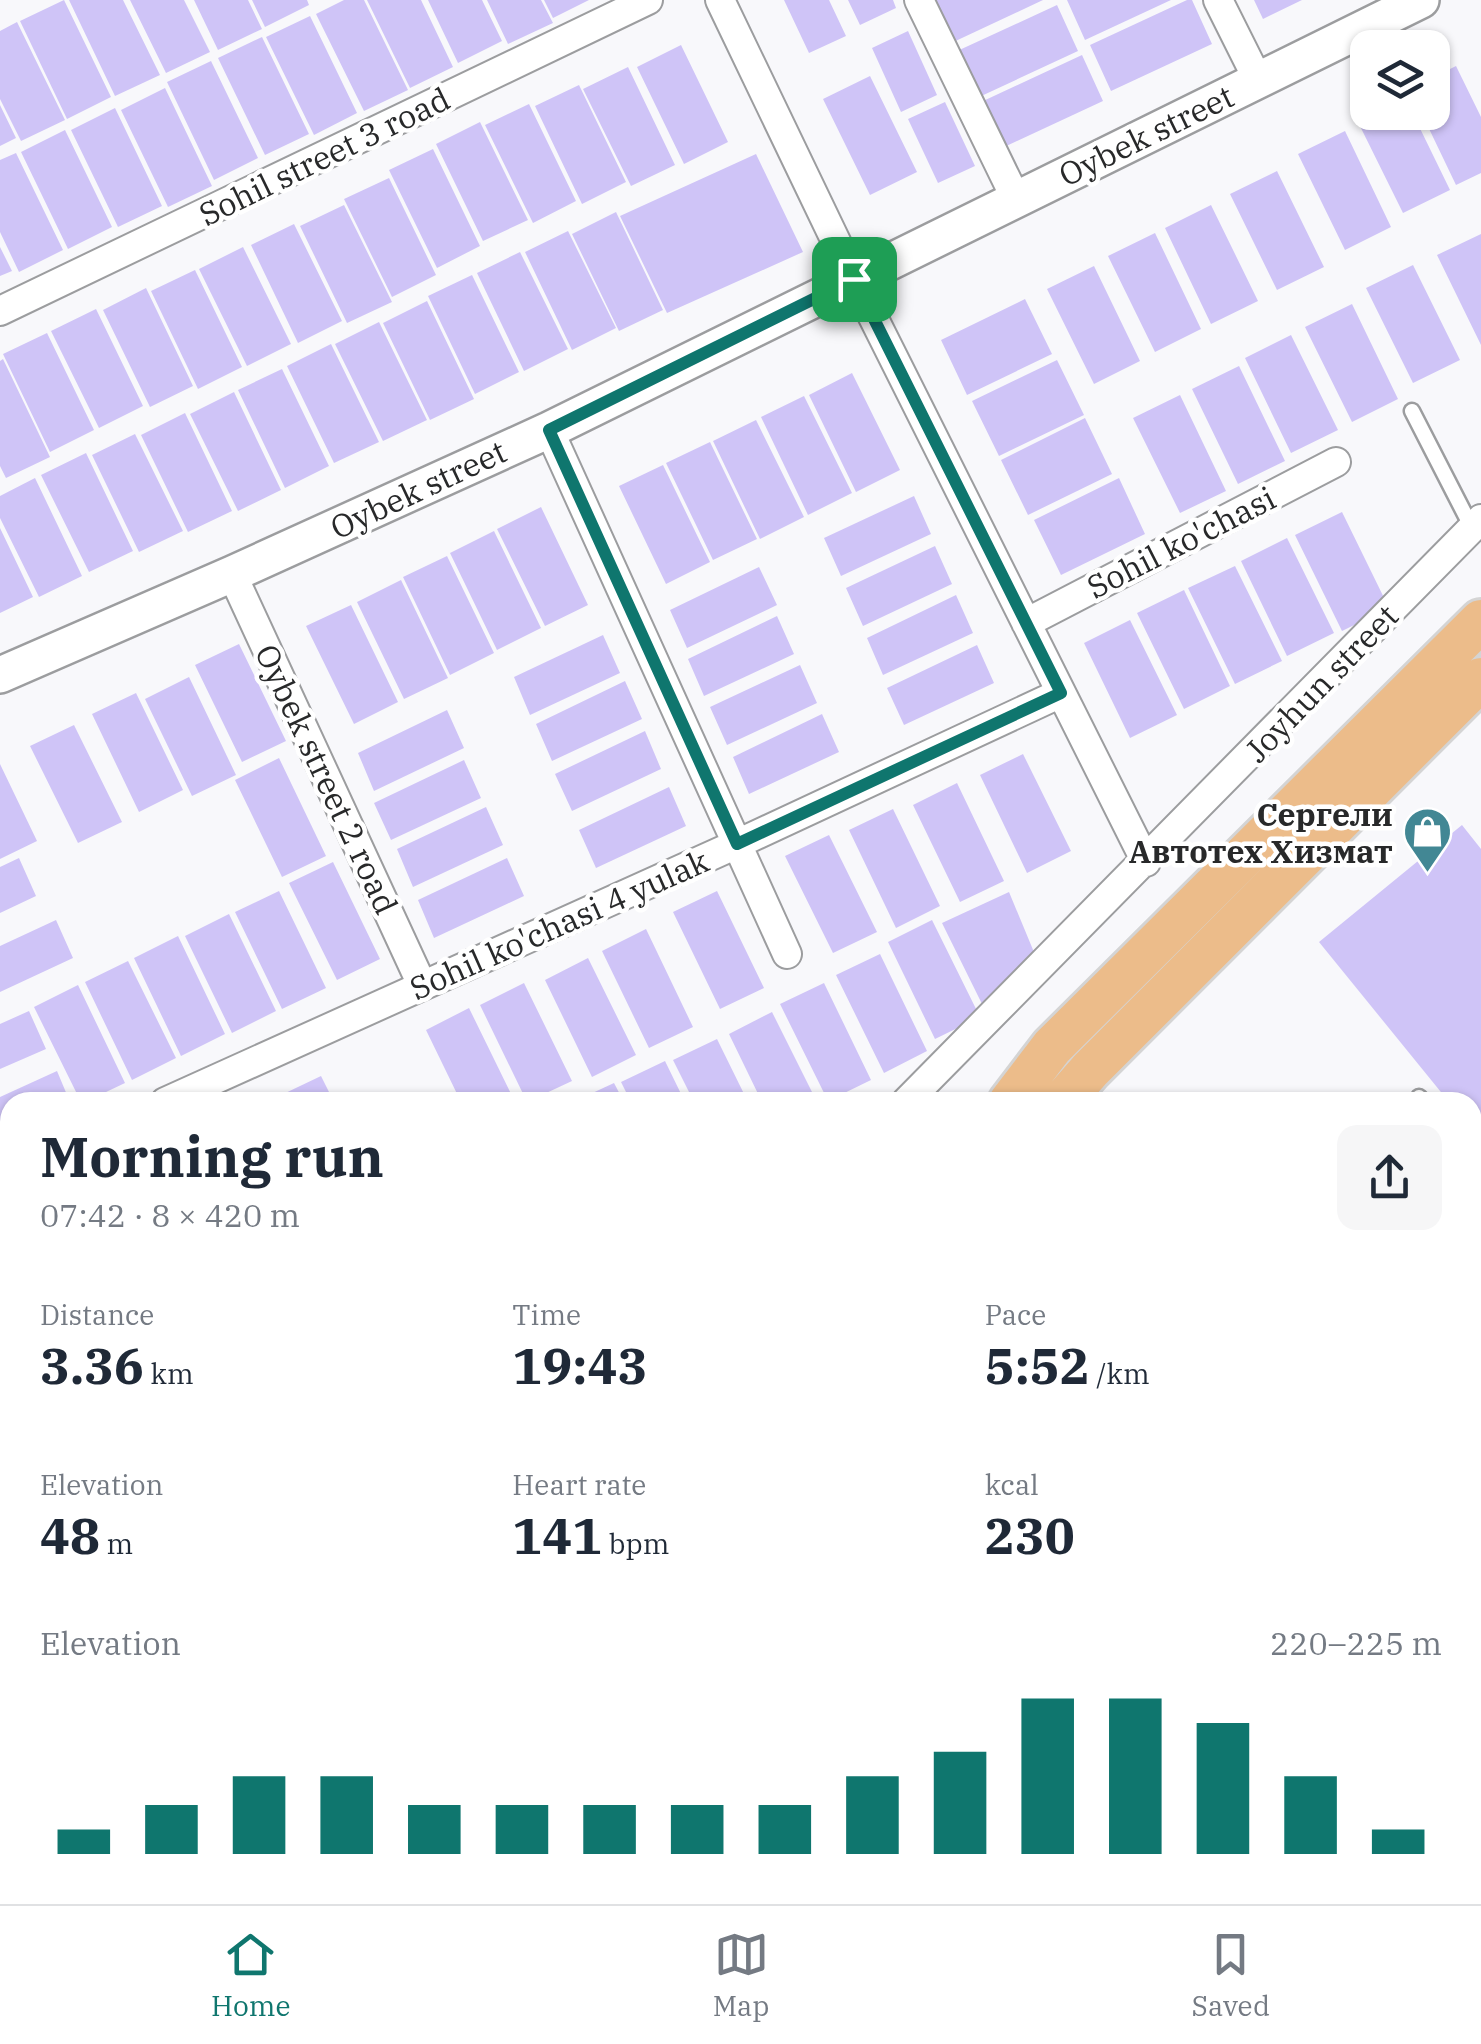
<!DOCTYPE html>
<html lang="en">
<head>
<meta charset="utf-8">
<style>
  :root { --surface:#fff; --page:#f6f6f7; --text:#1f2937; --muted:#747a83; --line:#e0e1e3; --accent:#0f766e }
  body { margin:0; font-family:"IBM Plex Serif",serif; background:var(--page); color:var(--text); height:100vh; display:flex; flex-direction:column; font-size:38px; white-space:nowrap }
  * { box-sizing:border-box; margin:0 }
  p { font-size:32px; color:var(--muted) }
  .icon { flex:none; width:55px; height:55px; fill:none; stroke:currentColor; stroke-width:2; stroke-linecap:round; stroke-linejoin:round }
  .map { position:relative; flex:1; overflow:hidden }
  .side { position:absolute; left:0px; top:1092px; width:1482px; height:812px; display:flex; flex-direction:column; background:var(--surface); border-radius:30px 30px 0 0; box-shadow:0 2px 8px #0004 }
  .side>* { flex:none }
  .tools { position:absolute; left:1350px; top:30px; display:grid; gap:20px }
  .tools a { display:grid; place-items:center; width:100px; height:100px; border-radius:20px; background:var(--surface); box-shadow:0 2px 8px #0004; font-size:50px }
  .pin { position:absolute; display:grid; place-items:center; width:85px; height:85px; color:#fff; margin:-42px; border-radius:20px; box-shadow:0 5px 15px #0006 }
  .round { display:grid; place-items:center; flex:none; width:105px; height:105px; border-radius:20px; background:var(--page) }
  .head { display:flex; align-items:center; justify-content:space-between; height:170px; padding:0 40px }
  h1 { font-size:55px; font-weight:700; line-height:75px }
  .stats { display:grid; grid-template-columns:repeat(3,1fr); gap:15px; height:170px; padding:10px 40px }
  .stats div { display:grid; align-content:center }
  .stats b { font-size:50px; font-weight:700 }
  .stats small { font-size:28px; font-weight:400 }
  .stats p { font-size:28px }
  .chart { height:280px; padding:20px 40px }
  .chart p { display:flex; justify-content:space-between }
  .chart svg { width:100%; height:180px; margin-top:10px; stroke:var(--accent); stroke-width:6 }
  .tab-bar { display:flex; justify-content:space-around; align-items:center; height:140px; border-top:2px solid var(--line); background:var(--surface); font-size:28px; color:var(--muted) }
  .tab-bar a { display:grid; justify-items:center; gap:5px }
  .tab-bar .active { color:var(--accent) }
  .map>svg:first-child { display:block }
  .building { fill:#cfc4f7 }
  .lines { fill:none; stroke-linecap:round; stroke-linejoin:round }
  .service-casing { stroke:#9c9d9f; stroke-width:19 }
  .minor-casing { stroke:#9c9d9f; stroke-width:32 }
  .tertiary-casing { stroke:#9c9d9f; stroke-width:40 }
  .primary-casing { stroke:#d4d4d4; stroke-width:48 }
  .service { stroke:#fff; stroke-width:14 }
  .minor { stroke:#fff; stroke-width:28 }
  .tertiary { stroke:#fff; stroke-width:35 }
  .primary { stroke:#ecbc8a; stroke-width:42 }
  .route-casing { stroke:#fff; stroke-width:20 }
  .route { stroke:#0f766e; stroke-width:12 }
  .labels { text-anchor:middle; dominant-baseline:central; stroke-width:9; stroke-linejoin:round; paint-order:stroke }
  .street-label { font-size:32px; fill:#28292a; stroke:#fff }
  .poi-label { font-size:32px; font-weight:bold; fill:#28292a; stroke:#fff; text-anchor:end }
</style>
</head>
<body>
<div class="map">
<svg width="1481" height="1904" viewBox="0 0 1481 1904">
  <rect width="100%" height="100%" fill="#f8f8fb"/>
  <path class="building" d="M64,0L111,97L67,119L20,21Z
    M69,0H123L160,75L115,96Z
    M130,0H184L210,52L166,73Z
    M194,0H248L262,29L218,50Z
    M252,0H307L309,5L265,27Z
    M344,0H364L408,90L364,111L316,14Z
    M367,0H421L453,67L410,88Z
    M428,0H482L502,41L458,63Z
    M487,0H541L553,23L508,44Z
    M544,0H589L553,18Z
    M784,0H829L846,36L809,53Z
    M848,0H893L896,8L860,25Z
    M926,0H1043L947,45Z
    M1067,0H1171L1085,40Z
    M1187,0H1192L1212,44L1111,91L1090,45Z
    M1254,0H1302L1263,19Z
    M1057,5L1078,51L977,98L955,52Z
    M310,16L357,113L314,135L266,37Z
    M17,22L65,120L21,141L0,99V31Z
    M908,31L937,95L901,112L872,48Z
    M262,37L309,134L265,155L218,58Z
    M681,45L728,142L684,164L637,67Z
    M1082,55L1103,101L1002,148L981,102Z
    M211,61L258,158L214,180L167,82Z
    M1456,66L1481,117V173L1456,185L1421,112H1432V78Z
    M628,67L675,165L631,186L583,89Z
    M870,76L917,172L870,195L823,99Z
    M579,85L626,182L582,204L535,106Z
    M165,88L212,186L168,207L121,110Z
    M945,102L975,166L938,183L908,119Z
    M529,104L576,201L533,223L485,125Z
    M0,105L16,138L0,146Z
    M115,108L162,206L118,227L71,130Z
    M1367,112H1412L1450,190L1403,213L1356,118Z
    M480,122L528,220L483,241L436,144Z
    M65,130L112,227L68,249L21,152Z
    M1345,131L1391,227L1345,250L1298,154Z
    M433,149L480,246L437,268L389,170Z
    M16,153L63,250L19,272L0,232V160Z
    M756,154L803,252L667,313L620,216Z
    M1277,171L1324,267L1277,290L1230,194Z
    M389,178L436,275L392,297L344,199Z
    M344,205L392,302L347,323L300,226Z
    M1211,205L1258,301L1211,324L1165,228Z
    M616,212L663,310L619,331L572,234Z
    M294,224L342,321L298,343L251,245Z
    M568,231L616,328L572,350L525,252Z
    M1155,233L1201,329L1155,352L1108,256Z
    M1481,234V345L1437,255Z
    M0,247L12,271L0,276Z
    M243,247L291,344L247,366L199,269Z
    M520,252L568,349L524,371L477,273Z
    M1413,265L1460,360L1413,383L1366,288Z
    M1094,266L1140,361L1094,384L1047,289Z
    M195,270L242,367L198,389L151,291Z
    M472,275L519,372L475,394L428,296Z
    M146,288L193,386L150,407L103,310Z
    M1025,299L1052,354L967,395L941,340Z
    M427,301L474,399L430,420L383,323Z
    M1352,304L1398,399L1352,422L1305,327Z
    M96,309L143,406L99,428L51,331Z
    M379,322L427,420L383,441L335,344Z
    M47,333L94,430L50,452L3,354Z
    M1291,335L1338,430L1291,453L1245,358Z
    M331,344L379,442L334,463L287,366Z
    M3,359L50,457L6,478L0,466V361Z
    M1057,360L1084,415L999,456L972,401Z
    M1239,366L1285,461L1238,484L1192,389Z
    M282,369L329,466L285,488L238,390Z
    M852,373L900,470L856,492L809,395Z
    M234,392L281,490L238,511L190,414Z
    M1180,395L1226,491L1180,513L1133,418Z
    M804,396L852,493L808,515L761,417Z
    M185,413L232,511L188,532L141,435Z
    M1085,418L1112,474L1028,515L1001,460Z
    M756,420L804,517L760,539L713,441Z
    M135,434L183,531L139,552L92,455Z
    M710,442L757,539L713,560L666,463Z
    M86,453L133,551L89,572L41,475Z
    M663,465L710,562L666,584L619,486Z
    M35,478L82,576L39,597L0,518V496Z
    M1119,478L1145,534L1061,575L1034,520Z
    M914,496L931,534L841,576L824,538Z
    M541,507L588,605L545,626L497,529Z
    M1342,512L1389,608L1342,631L1295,535Z
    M0,528L33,597L0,613Z
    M494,531L541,628L497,650L450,553Z
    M1287,538L1334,633L1287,656L1241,561Z
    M935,546L952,584L863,626L846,588Z
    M447,556L494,653L450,675L403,577Z
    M1235,566L1282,661L1235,684L1188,588Z
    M759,567L777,605L687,648L670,610Z
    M401,580L448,678L404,699L357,602Z
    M1184,590L1230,686L1184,709L1137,613Z
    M956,595L973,633L883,675L867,638Z
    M351,605L398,702L354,724L306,626Z
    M777,616L794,654L704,696L688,659Z
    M1130,620L1177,715L1130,738L1084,643Z
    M603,635L620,673L530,715L514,677Z
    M239,644L286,741L242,762L195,665Z
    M977,645L994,683L904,725L887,688Z
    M800,665L817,703L727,745L710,707Z
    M189,677L236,775L192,796L145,699Z
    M625,681L642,719L552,761L536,724Z
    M136,693L183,790L139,812L92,714Z
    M447,710L464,748L374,791L358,753Z
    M822,714L839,752L749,794L733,757Z
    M74,725L122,822L78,843L30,746Z
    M645,731L661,769L572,811L555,774Z
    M1023,754L1071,851L1027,873L980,775Z
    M279,758L326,856L282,877L235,780Z
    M464,760L481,798L391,840L374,803Z
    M0,764L37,841L0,859Z
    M957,783L1004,881L960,902L913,805Z
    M669,787L686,826L596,868L579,830Z
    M486,807L503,845L413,887L397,849Z
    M893,809L940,906L896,928L849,830Z
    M1462,825L1481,849V1142L1472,1132V1102H1449L1319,942Z
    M829,835L877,932L833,953L785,856Z
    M19,858L36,896L0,913V867Z
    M507,858L524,896L434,938L418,900Z
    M333,862L380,959L337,980L289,883Z
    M279,891L326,988L282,1009L235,912Z
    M717,891L764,988L720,1009L673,912Z
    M1009,892L1036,957L983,1006L942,923Z
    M229,914L276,1011L232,1033L185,936Z
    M56,920L73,958L0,992V946Z
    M932,920L980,1017L935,1039L888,942Z
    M646,929L693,1027L649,1048L602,951Z
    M178,936L225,1034L181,1056L134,958Z
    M880,954L927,1051L884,1073L836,975Z
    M588,958L636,1055L592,1077L545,980Z
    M128,961L176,1058L132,1080L85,982Z
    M524,983L572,1081L527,1102L480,1005Z
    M824,983L871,1080L828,1101L780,1004Z
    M78,985L125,1083L85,1102H81L34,1007Z
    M469,1008L515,1102H461L426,1030Z
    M29,1011L46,1049L0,1069V1024Z
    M772,1012L817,1102H762L729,1034Z
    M717,1039L748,1102H694L673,1060Z
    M665,1061L685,1102H631L621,1082Z
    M57,1071L70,1102H10V1137L0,1142V1097Z
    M321,1076L334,1102H280L277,1097Z
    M614,1083L624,1102H573Z
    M4,1221L10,1233V1345L0,1325V1223Z
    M0,1377L9,1398L0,1402Z
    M10,1415V1461L0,1466V1420Z
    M10,1477V1522L0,1527V1481Z
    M10,1538V1583L0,1588V1542Z
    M10,1605V1633L0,1610Z
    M10,1791V1837L0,1842V1796Z
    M10,1854V1895H21L0,1904V1859Z
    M128,1895H164L144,1904H132Z
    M203,1895H238L242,1904H184Z
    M360,1895H430L435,1904H364Z
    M1022,1895H1073L1062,1904H1029Z
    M1114,1895H1191L1177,1904H1100Z"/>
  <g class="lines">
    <defs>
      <path id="service" d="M1412,411L1472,528
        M1419,1097L1424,1102
        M1472,1164L1481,1175
        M1472,1496L1481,1489"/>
      <path id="minor" d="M720,0L854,279L1146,862
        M919,0L1016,199
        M1218,0L1258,80
        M0,311L648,0
        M549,430L787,954
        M232,574L422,985
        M1026,623L1336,462
        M165,1102L737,844L1061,693
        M906,1102L1481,519
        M0,1178L10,1173
        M0,1683L10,1705
        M1472,1689L1481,1682
        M0,1752L10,1748
        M99,1895L103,1904
        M467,1904L472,1895
        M1221,1904L1232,1895"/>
      <path id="tertiary" d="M0,675L232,574L549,430L1421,0"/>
      <path id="primary" d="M1010,1102L1052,1047L1481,621
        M1062,1102L1090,1070L1481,679
        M556,1904L561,1895
        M602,1904L607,1895"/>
    </defs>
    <use href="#service" class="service-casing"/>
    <use href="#minor" class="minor-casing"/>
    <use href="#tertiary" class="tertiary-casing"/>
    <use href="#primary" class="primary-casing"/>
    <use href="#service" class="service"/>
    <use href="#minor" class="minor"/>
    <use href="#tertiary" class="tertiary"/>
    <use href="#primary" class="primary"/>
  </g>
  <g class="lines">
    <defs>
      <path id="route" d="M854,279L1061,693L737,844L549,430Z"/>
    </defs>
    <use href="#route" class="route-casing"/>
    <use href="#route" class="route"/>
  </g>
  <defs>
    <symbol id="shop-pin" viewBox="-11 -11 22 30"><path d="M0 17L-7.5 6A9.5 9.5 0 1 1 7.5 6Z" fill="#428794" stroke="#fff"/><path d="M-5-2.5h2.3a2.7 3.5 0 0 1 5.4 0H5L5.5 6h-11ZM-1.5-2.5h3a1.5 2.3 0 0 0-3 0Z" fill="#fff"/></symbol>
  </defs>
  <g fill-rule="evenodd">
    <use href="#shop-pin" x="1400" y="804" width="55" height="75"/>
  </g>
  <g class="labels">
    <g class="street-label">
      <text transform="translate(1146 135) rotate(-26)">Oybek street</text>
      <text transform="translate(324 156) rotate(-26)">Sohil street 3 road</text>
      <text transform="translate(418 489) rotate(-25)">Oybek street</text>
      <text transform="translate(1181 542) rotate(-27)">Sohil ko'chasi</text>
      <text transform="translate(1321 683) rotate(-46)">Joyhun street</text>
      <text transform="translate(327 779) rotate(65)">Oybek street 2 road</text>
      <text transform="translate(559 924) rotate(-24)">Sohil ko'chasi 4 yulak</text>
    </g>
    <g class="poi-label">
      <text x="1393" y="814">Сергели<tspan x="1393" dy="37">Автотех Хизмат</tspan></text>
    </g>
  </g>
</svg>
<div class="tools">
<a><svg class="icon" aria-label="layers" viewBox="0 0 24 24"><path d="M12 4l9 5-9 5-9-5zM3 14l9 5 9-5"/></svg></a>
</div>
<div class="pin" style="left:854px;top:279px;background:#1e9e55"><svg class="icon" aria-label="arrive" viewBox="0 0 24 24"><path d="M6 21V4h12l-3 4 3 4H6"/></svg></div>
<section class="side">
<div class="head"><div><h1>Morning run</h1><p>07:42 · 8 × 420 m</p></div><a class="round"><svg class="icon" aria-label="share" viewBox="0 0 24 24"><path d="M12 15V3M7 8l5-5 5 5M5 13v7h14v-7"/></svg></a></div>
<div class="stats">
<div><p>Distance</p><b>3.36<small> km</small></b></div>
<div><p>Time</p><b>19:43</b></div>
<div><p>Pace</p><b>5:52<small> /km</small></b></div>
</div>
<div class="stats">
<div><p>Elevation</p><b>48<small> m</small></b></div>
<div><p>Heart rate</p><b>141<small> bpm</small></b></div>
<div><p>kcal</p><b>230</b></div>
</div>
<div class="chart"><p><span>Elevation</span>220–225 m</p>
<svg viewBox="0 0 160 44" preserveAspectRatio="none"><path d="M5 44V38M15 44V32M25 44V25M35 44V25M45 44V32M55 44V32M65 44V32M75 44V32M85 44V32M95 44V25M105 44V19M115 44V6M125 44V6M135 44V12M145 44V25M155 44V38"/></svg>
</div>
</section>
</div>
<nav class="tab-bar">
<a class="active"><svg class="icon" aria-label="home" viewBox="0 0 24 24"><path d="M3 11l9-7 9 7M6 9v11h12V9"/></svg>Home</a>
<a><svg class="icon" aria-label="map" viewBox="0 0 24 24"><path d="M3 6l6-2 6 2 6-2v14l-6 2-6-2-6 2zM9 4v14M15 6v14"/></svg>Map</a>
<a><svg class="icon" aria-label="saved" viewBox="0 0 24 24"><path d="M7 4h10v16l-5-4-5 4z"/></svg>Saved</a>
</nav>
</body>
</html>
